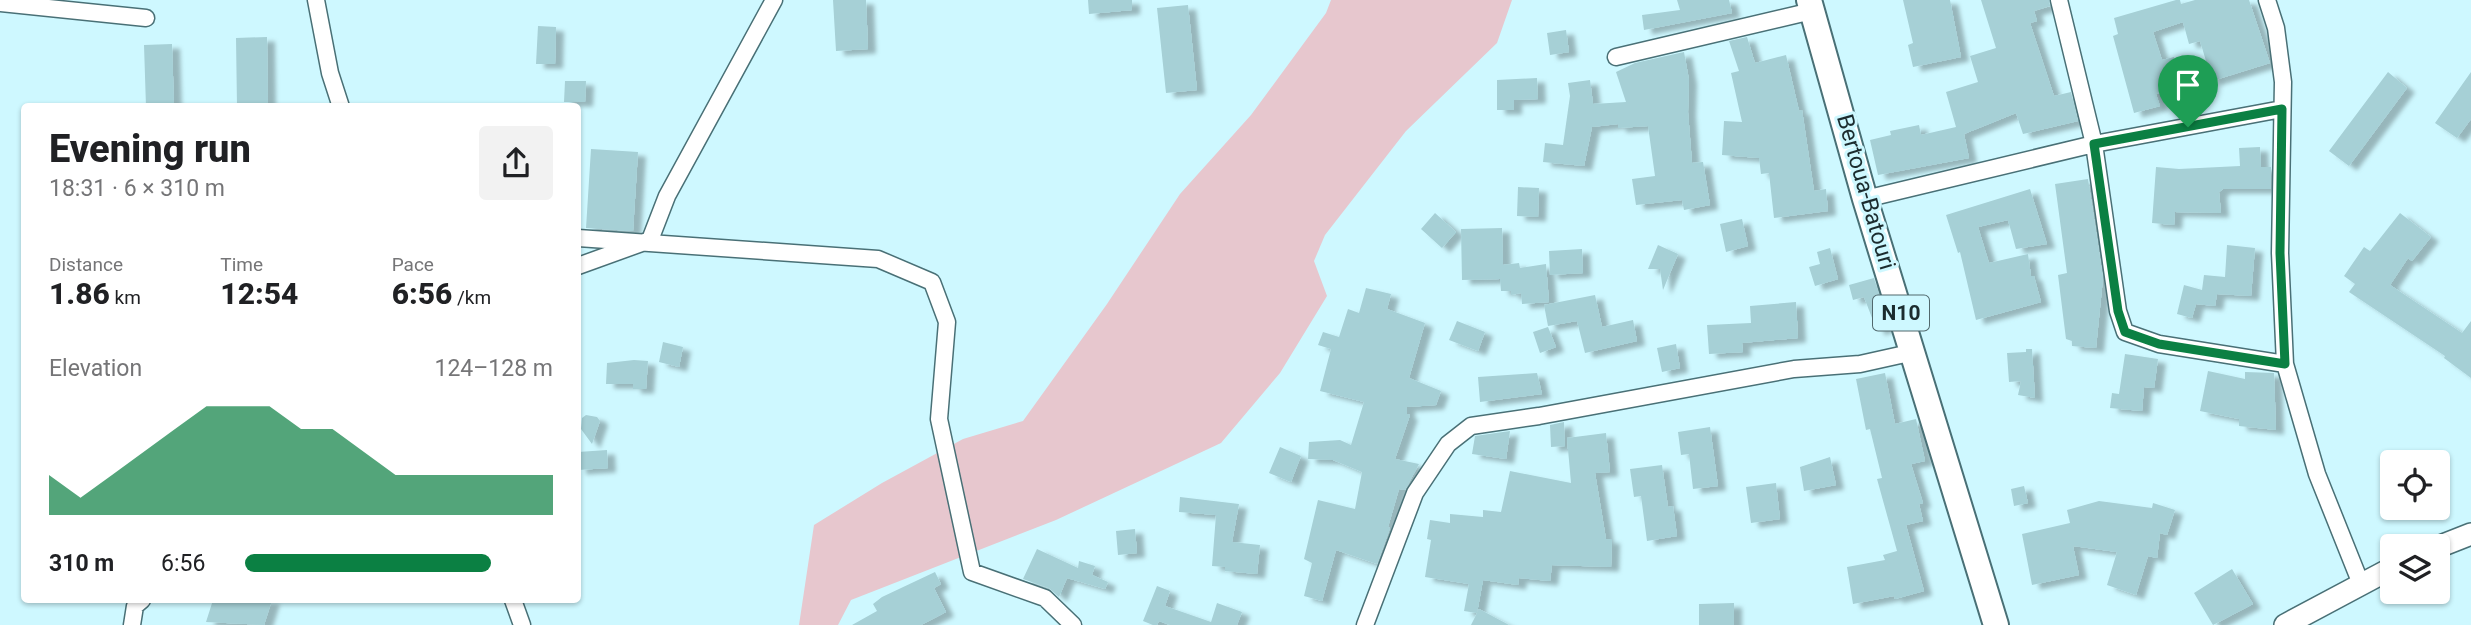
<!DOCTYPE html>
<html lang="en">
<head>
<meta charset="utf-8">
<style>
  :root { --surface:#fff; --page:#f2f2f2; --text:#202124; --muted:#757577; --accent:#0b8043 }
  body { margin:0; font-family:Roboto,sans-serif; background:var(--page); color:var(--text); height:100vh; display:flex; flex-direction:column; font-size:26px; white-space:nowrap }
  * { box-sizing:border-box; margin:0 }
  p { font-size:23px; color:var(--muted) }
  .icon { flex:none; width:38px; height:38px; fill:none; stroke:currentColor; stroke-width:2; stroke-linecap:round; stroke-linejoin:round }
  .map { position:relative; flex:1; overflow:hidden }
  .details { position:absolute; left:21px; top:103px; width:560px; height:500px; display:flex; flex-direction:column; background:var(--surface); border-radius:7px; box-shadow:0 2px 5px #0004 }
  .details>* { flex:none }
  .buttons { position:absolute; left:2380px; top:450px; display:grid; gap:14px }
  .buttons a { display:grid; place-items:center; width:70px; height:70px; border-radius:7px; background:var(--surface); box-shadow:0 2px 5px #0004; font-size:35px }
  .pin { position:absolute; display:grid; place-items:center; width:60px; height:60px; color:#fff; margin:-72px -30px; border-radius:50% 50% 50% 0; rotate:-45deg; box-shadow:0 0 7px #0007 }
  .pin .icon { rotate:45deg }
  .round { display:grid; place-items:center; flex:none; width:74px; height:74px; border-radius:7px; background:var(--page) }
  .summary { display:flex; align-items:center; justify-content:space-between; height:119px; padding:0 28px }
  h1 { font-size:38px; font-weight:800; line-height:52px }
  .stats { display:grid; grid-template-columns:repeat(3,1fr); gap:10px; height:119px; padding:7px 28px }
  .stats div { display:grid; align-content:center }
  .stats b { font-size:30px; font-weight:800 }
  .stats small { font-size:19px; font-weight:400 }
  .stats p { font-size:19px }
  .chart { height:196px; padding:14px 28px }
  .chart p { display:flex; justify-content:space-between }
  .chart svg { width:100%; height:126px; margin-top:7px; fill:var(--accent); opacity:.7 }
  ul { padding:0 28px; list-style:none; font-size:23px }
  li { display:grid; grid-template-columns:112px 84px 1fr; align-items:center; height:52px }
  li i { height:18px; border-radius:9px; background:var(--accent) }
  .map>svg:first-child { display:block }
  .green { fill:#e7c7ce }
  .building { fill:#a6d0d6; filter:url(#shadow) }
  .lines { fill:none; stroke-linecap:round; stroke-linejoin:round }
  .minor-casing { stroke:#497076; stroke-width:19 }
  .secondary-casing { stroke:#497076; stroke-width:24 }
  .trunk-casing { stroke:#497076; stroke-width:28 }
  .minor { stroke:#fff; stroke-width:16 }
  .secondary { stroke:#fff; stroke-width:21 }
  .trunk { stroke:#fff; stroke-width:24 }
  .route-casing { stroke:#fff; stroke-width:14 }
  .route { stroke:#0b8043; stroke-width:9 }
  .labels { text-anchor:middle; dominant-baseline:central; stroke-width:6; stroke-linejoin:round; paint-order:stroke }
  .shield { fill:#cef8ff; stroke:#51686d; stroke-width:2 }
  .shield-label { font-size:21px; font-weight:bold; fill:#1b2b2e }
  .street-label { font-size:23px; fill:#1b2b2e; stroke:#cef8ff }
</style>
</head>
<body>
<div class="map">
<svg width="2471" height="625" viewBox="0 0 2471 625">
  <defs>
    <filter id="shadow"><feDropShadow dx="8" dy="4.5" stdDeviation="2" flood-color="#0004"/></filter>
  </defs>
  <rect width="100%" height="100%" fill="#cef8ff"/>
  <path class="green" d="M1331,0H1512L1497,43L1406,131L1325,235L1314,261L1327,296L1280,373L1221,443L1056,520L851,600L838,625H799L814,525L882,483L963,439L1023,421L1107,304L1180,194L1251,115L1326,13Z"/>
  <path class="building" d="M833,0H866L868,49L836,51Z
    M1088,0H1132V10L1089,14Z
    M1677,0H1729L1732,13L1644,30L1642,15L1680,10Z
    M1903,0H1950L1961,57L1913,67L1908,45L1913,43Z
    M1981,0H2049L2050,6L2034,11L2037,21L2030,23L2054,96L2071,92L2078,121L2023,134L2016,113L1964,134L1969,158L1878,175L1870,140L1891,135L1890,131L1919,125L1921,135L1956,127L1946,92L1978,82L1970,56L1996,48Z
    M2176,0H2180L2181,4L2195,0H2249L2270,63L2212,81L2200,41L2189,44L2183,22L2153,32L2162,60L2174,57L2183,86L2156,94L2160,106L2134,113L2113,36L2118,34L2114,18Z
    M1188,5L1197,90L1166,93L1157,8Z
    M538,26L556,27L555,64H536Z
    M1566,30L1569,52L1550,55L1547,33Z
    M267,37L268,107H237L236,38Z
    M1747,37L1755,63L1786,55L1799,111L1802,110L1814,191L1826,189L1828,211L1774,218L1769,173L1761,174L1759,158L1722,155L1724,121L1742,122L1731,73L1739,71L1729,41Z
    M172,44L174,107H146L144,45Z
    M1684,52L1689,80L1688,112L1692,163L1703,162L1710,205L1684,210L1682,200L1636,205L1632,179L1655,176L1648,126L1618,128V124L1592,127L1584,166L1543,162L1545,143L1563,145L1570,96L1568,83L1590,80L1593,104L1626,102L1616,72L1635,63Z
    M2388,72L2407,88L2349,166L2329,151Z
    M2471,72V119L2457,138L2435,123Z
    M1537,78L1538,99L1514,100V110H1497V80Z
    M565,81H586L585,102H564Z
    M2260,147L2261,167H2271V189H2223L2219,192L2221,213L2175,212L2174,225L2152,223L2156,167L2179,169L2240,166L2239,148Z
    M591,149L638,152L633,231L586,228Z
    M2088,179L2103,278L2096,348L2072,346V341L2066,339L2058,275L2067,273L2055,184Z
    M1518,187L1539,188L1538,217L1517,216Z
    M2030,189L2047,244L2016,249L2008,220L1978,227L1989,263L2028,254L2031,276H2034L2041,302L1976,320L1960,252L1958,253L1946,215Z
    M1435,213L1456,232L1442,248L1421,229Z
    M2400,213L2431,237L2412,261L2408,258L2390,285L2462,333L2471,321V378L2444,358L2445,356L2349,292L2355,284L2344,276L2364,247L2370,251Z
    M1742,219L1748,246L1726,252L1720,224Z
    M1502,228L1503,265L1519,263L1520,268L1546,264L1549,302L1522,304L1521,293L1511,295V291H1501L1500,279L1462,280L1461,229Z
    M1658,245L1678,254L1663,290L1660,269H1648Z
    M2227,245L2255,248L2251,296L2217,294L2215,306L2196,304L2192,318L2177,314L2184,285L2202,290L2204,275L2225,277Z
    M1830,248L1838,279L1815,286L1809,267L1820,264L1817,252Z
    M1582,249L1583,273L1550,275L1549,251Z
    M1874,278L1889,326L1877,331L1864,297L1853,300L1849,285Z
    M1366,288L1391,294L1387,309L1425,323L1409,378L1441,391L1436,405L1407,407V414L1410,415L1395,459L1419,464L1405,490L1399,489L1388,527L1390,528L1377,564L1336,550L1322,601L1304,596L1312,563L1304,559L1318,500L1355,509L1362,472L1333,460L1308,459L1309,442L1340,440L1351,445L1364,402L1320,391L1331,349L1318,345L1323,332L1339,337L1348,309L1359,313Z
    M1595,295L1602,327L1633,320L1637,341L1585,353L1577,321L1548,326L1544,305Z
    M1796,302L1798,338L1742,343L1743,352L1709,354L1707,325L1751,323L1750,306Z
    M1457,321L1485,332L1478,351L1449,340Z
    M1548,327L1556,347L1540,353L1533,332Z
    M663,342L683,347L679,367L659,362Z
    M1676,344L1680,368L1662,372L1657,348Z
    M2026,349H2032L2035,398L2018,395L2021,381L2009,382L2007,353L2026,352Z
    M2125,354L2158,359L2154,388L2144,387L2142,411L2110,408L2112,393L2119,394Z
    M634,360L648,361L646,389H633V384H606L607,363Z
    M2208,371L2245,379V372L2274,373L2276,430L2239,426V419L2200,411Z
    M1537,373L1542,394L1480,402L1478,377Z
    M1885,373L1895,424L1916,419L1925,461L1911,464L1923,503L1919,504L1923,521L1906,525L1924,591L1895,599L1894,596L1853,604L1847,567L1885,560L1883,555L1897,551L1877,479L1882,478L1870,429L1866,430L1856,379Z
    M586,415L597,417L600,421L592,444L581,429L582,418Z
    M1564,422L1565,446L1551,447L1550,425Z
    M1710,427L1718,486L1693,489L1689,454L1681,455L1678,432Z
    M1510,431L1506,459L1472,454L1475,436Z
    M1606,433L1610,472L1595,473L1606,539H1612L1611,567L1552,565L1550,581L1519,578L1518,585L1483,580L1477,613L1464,611L1469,584L1425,577L1431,540L1427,539L1430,520L1450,523V514L1483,517V510L1501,512L1510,471L1571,483L1567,438Z
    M1280,447L1301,456L1291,482L1269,473Z
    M607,450L608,468L578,470V452Z
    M1830,457L1836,485L1804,491L1800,467Z
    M1662,465L1668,507L1673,506L1677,536L1647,541L1641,496L1634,497L1630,469Z
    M1776,483L1780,519L1751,523L1746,487Z
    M2024,486L2028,503L2014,506L2011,489Z
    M1180,497L1239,504L1232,542L1260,545L1257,574L1225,571V567L1212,566L1216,515L1179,512Z
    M2099,501L2152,508L2153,503L2175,510L2167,535L2160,533L2157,558L2148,556L2136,595L2107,585L2117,552L2073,546L2079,575L2032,585L2022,534L2070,523L2067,510Z
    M1135,529L1137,553L1118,555L1116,531Z
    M1037,549L1078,568L1079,561L1095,566L1092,575L1108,582L1105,589L1067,578L1059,597L1049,588L1023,579Z
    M2232,569L2253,604L2213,625L2194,593Z
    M935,572L941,584L934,588L946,612L921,625H852L877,611L873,604L882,597Z
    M1157,586L1170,591L1165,606L1211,622L1217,603L1242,612L1237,625H1170L1159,621L1157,625H1153L1143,621Z
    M213,600H272L264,625L206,622Z
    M1734,603V625H1699V604Z
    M1479,609L1509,625H1471Z"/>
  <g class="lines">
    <defs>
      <path id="minor" d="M316,0L330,73L341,107
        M2059,0L2094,144L2118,311L2125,332L2159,344L2285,364
        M2267,0L2276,28L2283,82L2280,253L2285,364L2317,474L2361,584
        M0,3L146,18
        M1616,57L1812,11
        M1865,199L2094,144L2282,109
        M578,238L878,259L932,282L947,322L939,419L972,572L1045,598L1073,625
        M578,266L650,240L667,196L774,0
        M513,600L522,625
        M132,625L135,606L142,600
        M1365,625L1415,493L1448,444L1471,426L1539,416L1794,369L1860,364L1914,352"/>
      <path id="secondary" d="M2438,547L2471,534
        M2285,625L2392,568"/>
      <path id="trunk" d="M1809,0L1865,199L1996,625"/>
    </defs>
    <use href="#minor" class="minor-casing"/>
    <use href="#secondary" class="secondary-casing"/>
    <use href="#trunk" class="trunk-casing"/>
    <use href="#minor" class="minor"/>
    <use href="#secondary" class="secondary"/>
    <use href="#trunk" class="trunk"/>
  </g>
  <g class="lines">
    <defs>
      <path id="route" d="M2282,109L2280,253L2285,364L2159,344L2125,332L2118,311L2094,144Z"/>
    </defs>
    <use href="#route" class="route-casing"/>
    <use href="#route" class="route"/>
  </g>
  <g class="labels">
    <rect class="shield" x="1873" y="295.5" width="56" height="35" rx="5"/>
    <g class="shield-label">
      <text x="1901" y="313">N10</text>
    </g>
    <g class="street-label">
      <text transform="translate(1866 192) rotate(74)">Bertoua-Batouri</text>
    </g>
  </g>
</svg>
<div class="buttons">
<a><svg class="icon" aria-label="locate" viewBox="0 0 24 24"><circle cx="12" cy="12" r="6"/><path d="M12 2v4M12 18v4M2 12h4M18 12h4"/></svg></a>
<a><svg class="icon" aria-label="layers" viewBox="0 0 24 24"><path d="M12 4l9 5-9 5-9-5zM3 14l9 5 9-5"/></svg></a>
</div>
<div class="pin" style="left:2188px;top:127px;background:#1e9e55"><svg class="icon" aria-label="arrive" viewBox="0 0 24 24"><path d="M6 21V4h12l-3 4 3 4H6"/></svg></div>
<section class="details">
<div class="summary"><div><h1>Evening run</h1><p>18:31 · 6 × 310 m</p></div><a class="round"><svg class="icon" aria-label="share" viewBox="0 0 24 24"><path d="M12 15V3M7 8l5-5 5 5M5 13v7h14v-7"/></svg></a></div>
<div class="stats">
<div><p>Distance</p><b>1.86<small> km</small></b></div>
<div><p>Time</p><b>12:54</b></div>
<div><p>Pace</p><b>6:56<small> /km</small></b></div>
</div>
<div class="chart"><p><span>Elevation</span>124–128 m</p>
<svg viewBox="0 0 160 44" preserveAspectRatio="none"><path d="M0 44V30L10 38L20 30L30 22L40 14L50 6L60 6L70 6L80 14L90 14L100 22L110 30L120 30L130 30L140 30L150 30L160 30V44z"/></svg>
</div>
<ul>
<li><b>310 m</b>6:56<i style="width:80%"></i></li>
</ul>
</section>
</div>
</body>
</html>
